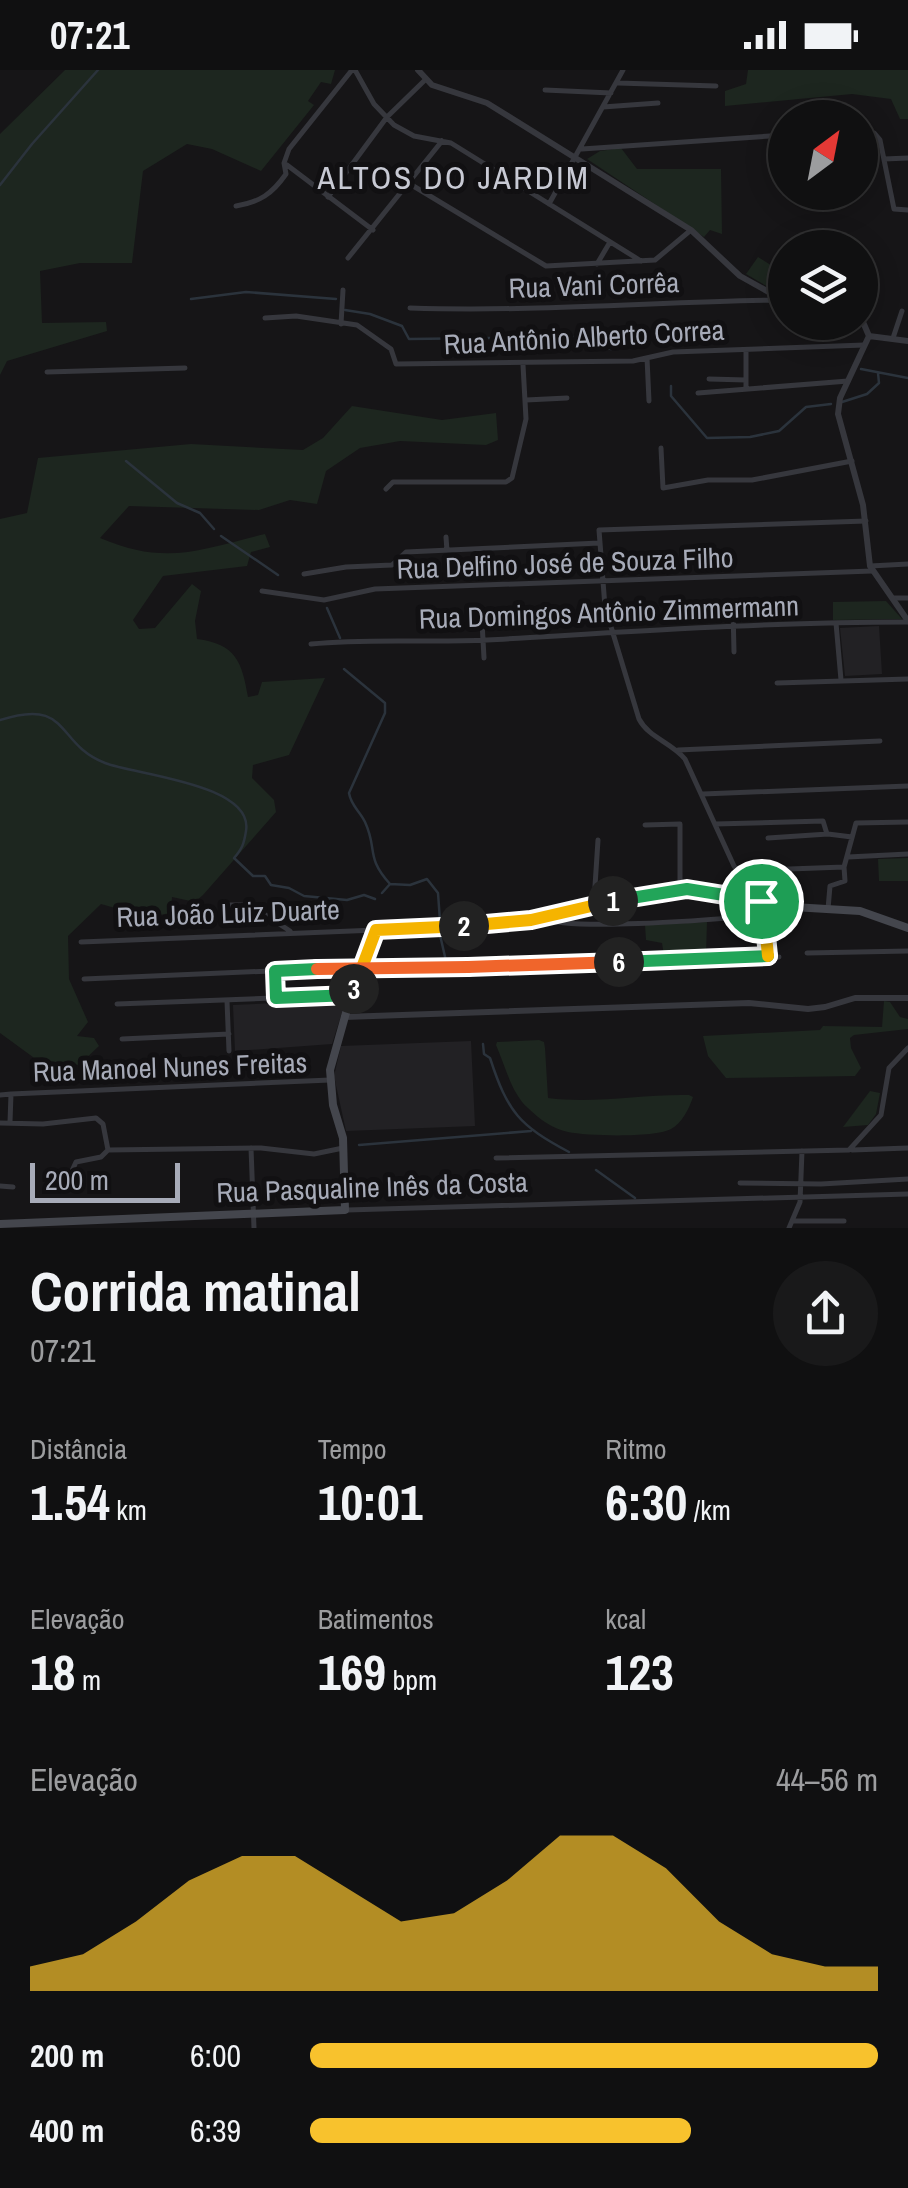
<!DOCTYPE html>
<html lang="pt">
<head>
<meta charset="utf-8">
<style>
  :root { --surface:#101011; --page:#19191a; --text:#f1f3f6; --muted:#9c9d9f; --line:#303031; --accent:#f8c22d }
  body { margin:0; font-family:"Archivo Narrow",sans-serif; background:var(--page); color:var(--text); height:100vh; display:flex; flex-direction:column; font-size:38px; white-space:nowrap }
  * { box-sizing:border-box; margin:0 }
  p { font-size:32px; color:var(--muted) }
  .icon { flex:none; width:55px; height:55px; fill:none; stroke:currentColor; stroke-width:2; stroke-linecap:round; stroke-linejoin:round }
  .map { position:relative; height:1158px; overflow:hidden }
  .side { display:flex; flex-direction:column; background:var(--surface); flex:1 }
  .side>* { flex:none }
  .needle { width:65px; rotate:32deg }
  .tools { position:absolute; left:768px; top:30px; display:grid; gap:20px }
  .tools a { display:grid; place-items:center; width:110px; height:110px; border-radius:50%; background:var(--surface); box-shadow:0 5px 25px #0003,0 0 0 2px var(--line); font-size:50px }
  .scale { position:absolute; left:30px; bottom:25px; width:150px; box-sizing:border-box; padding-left:10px; border:5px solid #a7abb8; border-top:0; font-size:28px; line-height:35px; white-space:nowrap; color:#a7abb8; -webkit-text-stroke:8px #111012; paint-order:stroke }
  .pin { position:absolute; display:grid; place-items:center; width:85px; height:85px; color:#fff; margin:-42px; border:5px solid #fff; border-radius:50%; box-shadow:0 2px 10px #0007 }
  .km { position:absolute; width:50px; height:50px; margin:-25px; border-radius:50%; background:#222; color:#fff; font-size:28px; line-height:50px; text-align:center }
  .round { display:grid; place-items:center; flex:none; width:105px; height:105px; border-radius:52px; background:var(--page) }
  .overview { display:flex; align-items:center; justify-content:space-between; height:170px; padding:0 30px }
  h1 { font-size:55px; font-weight:700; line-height:75px }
  .stats { display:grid; grid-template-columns:repeat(3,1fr); gap:15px; height:170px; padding:10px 30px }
  .stats div { display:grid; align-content:center }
  .stats b { font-size:50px; font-weight:700 }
  .stats small { font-size:28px; font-weight:400 }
  .stats p { font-size:28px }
  .chart { height:280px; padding:20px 30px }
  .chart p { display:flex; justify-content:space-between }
  .chart svg { width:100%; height:180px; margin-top:10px; fill:var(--accent); opacity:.7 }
  ul { padding:0 30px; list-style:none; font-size:32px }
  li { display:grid; grid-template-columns:160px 120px 1fr; align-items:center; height:75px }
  li i { height:25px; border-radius:12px; background:var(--accent) }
  .status { display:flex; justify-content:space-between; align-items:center; height:70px; padding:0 50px; background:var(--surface); direction:ltr }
  .status svg { height:28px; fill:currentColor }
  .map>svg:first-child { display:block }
  .built { fill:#222124 }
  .green { fill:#1d261f }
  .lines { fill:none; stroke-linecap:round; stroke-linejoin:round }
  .stream { stroke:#2b333c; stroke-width:2.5 }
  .minor { stroke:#36373d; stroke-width:5 }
  .tertiary { stroke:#36373d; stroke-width:6 }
  .secondary { stroke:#44464d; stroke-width:8 }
  .split-1-casing { stroke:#fff; stroke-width:20 }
  .split-2-casing { stroke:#fff; stroke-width:20 }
  .split-3-casing { stroke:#fff; stroke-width:20 }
  .split-4-casing { stroke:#fff; stroke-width:20 }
  .split-5-casing { stroke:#fff; stroke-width:20 }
  .split-6-casing { stroke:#fff; stroke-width:20 }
  .split-7-casing { stroke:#fff; stroke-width:20 }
  .split-8-casing { stroke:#fff; stroke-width:20 }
  .split-1 { stroke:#22a559; stroke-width:12 }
  .split-2 { stroke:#f5b400; stroke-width:12 }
  .split-3 { stroke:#f5b400; stroke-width:12 }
  .split-4 { stroke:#22a559; stroke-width:12 }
  .split-5 { stroke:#f0652b; stroke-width:12 }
  .split-6 { stroke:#f0652b; stroke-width:12 }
  .split-7 { stroke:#22a559; stroke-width:12 }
  .split-8 { stroke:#f5b400; stroke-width:12 }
  .labels { text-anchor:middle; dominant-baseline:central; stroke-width:10; stroke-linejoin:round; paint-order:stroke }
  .street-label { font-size:28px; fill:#a7abb8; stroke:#111012 }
  .quarter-label { font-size:32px; letter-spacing:2.5px; fill:#c8cad4; stroke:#111012 }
</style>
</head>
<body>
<div class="status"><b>07:21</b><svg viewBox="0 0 49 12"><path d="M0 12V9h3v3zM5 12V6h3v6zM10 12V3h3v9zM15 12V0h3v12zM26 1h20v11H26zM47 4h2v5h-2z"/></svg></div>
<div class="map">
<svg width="908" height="1158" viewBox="0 0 908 1158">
  <rect width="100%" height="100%" fill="#161517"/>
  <path class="built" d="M879,556L882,604L845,606L840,558Z
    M346,930L332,974L235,981L233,935Z
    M471,971L475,1056L346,1061L334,1006L341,976Z"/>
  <path class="green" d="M65,0H335L331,14L321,12L308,31L314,35L261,101L212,79L187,74L143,101L132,193H80L40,201L42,253L106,252L107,261L7,291L0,305V64Z
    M748,0H908V49H900L891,29L852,24L725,36V21L746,14Z
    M621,78L637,99H721L722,164L710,160L704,167L587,89L600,81Z
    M758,187L785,204L775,221L746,204Z
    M352,336L442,350L496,343L498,370L486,375L400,371L360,378L326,401L317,434L290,430L259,440L129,436L100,468C166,496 199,480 265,464L270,477L251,482L247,496L163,506L133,550L139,559L155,558L192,514L201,521L195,551L197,569C236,574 242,592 248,627L258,625L262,612L325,608L289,685L253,695L252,708L274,730L276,742L203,825L195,832L172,827L171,843L137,849L129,842L101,834L68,866L69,909L88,952L77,966L94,968L99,976L79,995L37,990L0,963V449L27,443L38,388L191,374L303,380L323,368Z
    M886,531L902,549L833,550V532Z
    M908,788V811H879L878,789Z
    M707,852L706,884L664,886L662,873L646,870L645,855Z
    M884,931L890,932L900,947L908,949V959L854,965L850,968L851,978L861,998L855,1006L726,1008L708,986L703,966L820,960L823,956L882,957Z
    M539,970L544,972L545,978L548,1028C595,1034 642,1024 689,1025L693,1027C689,1039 682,1053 671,1059C655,1068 587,1066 568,1062C553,1059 539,1049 528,1038C511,1023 505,995 496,975L497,972Z
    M870,1021L880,1023L876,1044L868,1055L843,1057Z"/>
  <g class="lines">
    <path class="stream" d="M0,115L32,74L98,0
      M191,229L246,222L336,229
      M345,240L370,244L402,256L409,269L577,267L611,279
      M861,299L908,308
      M671,316V326L707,368L750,367L779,361L806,337L831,334
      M842,332L867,324L879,313L878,303
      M126,391L177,433L200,443L214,459
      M221,466L278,505
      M327,538L340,568
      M344,599L385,633V643L349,723C351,736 360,741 365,752C378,780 365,786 390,814
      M0,650C71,627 55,674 105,693C137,705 254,714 246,761C244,774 242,779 234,788L253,806H265L271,815L289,818L304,826L347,830L364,825L375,829
      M382,823L390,814L410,815L427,809L438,823L440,851
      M440,865L446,891
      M483,974L484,984L490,988C508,1043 519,1055 569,1082
      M359,1075L531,1061
      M596,1100L635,1128"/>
    <path class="minor" d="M355,0L374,34L394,55L414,66L451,73L641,191
      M618,13L716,16
      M545,20L611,23
      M603,37L658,33
      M860,63H874L880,70L894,139L908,140
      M582,79L785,65
      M884,89L908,88
      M287,95L373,160
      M410,114L546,196L655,190L691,160
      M328,127L387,47L425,10
      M549,134L623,0
      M236,136C260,132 272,124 286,104L284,93L289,79L352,0
      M348,188L442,71
      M597,194L610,172
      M410,238C533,242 656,232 779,230
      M265,248L296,246L357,255L391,279L396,294L633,291L673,282L864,275
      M341,254L343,220
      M893,268L902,241
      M746,280V317
      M647,288L649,331
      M47,302L185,298
      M709,309L746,310
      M698,323L848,311
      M526,330L567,328
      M661,378L663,418L708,410H752L852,391
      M386,419L393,412H506L512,408L526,349L523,295
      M446,467L447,481
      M870,496L908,494
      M304,504L346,497L392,495L406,482L599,473
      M262,521L324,530L375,519L872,501
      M893,528H908
      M733,539L734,582
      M482,552L484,588
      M836,553L841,610
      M311,574C369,568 428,573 487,570C627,562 767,552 908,552
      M777,613L908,609
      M678,680L880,671
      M703,724L908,716
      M715,754L823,751L827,764
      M645,755L680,754V819
      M768,768L828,764L852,767
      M848,787L908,784
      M737,801L844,797
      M759,829L734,796L685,689C671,672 649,668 639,649L605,537L599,460L866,451
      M598,832L595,816L598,770
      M227,835H250L290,861
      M828,839L830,816L845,811L844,797L856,753L908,752
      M764,845L768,887
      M543,848C570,863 741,847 783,844L789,843L793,837
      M81,872L376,860
      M807,883L908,881
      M275,901L276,928
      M84,909L363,897L393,899L779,887
      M227,931L229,981
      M117,934L351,925
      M122,969L229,964
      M0,1025L11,1024
      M10,1052L11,1024L330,1010
      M0,1053L43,1054L96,1048L103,1054L108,1080L261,1078L314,1084L343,1078
      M251,1078L254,1158
      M852,1080L908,1078
      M496,1088L849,1080L881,1045L889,998L908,978
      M71,1103L76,1092L101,1087L108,1080
      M740,1113L821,1114L908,1109
      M0,1116L13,1117
      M347,1140L908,1124
      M793,1151H844
      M789,1158L800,1132L802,1081"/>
    <path class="tertiary" d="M418,0L432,15L487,33L691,160L740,206L785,231
      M860,245L869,266L840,328L838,344L863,435L870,496L908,551
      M869,266L908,271
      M344,947L749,933L808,939L825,937L855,928H908"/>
    <path class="secondary" d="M0,1154L345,1140L343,1068L333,1035L330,1000L351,925L376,860L508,853L639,824L690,819L793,837L860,841L908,858"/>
  </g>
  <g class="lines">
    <defs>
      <path id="split-1" d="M613,831L687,819L761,831"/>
      <path id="split-2" d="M464,856L531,850L613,831"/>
      <path id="split-3" d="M354,919L376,860L464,856"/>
      <path id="split-4" d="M317,899L275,901L276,928L351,925L354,919"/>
      <path id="split-5" d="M317,899L468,897"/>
      <path id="split-6" d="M468,897L619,892"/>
      <path id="split-7" d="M619,892L768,886"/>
      <path id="split-8" d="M761,831L793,837L786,844L764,845L768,886"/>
    </defs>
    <use href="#split-1" class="split-1-casing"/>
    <use href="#split-2" class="split-2-casing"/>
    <use href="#split-3" class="split-3-casing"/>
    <use href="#split-4" class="split-4-casing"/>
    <use href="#split-5" class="split-5-casing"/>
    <use href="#split-6" class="split-6-casing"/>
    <use href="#split-7" class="split-7-casing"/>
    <use href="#split-8" class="split-8-casing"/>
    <use href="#split-1" class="split-1"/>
    <use href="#split-2" class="split-2"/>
    <use href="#split-3" class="split-3"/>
    <use href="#split-4" class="split-4"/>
    <use href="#split-5" class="split-5"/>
    <use href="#split-6" class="split-6"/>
    <use href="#split-7" class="split-7"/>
    <use href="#split-8" class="split-8"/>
  </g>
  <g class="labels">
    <g class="street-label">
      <text transform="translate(594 215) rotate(-2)">Rua Vani Corrêa</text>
      <text transform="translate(584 267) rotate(-3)">Rua Antônio Alberto Correa</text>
      <text transform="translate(565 493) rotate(-2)">Rua Delfino José de Souza Filho</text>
      <text transform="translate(609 542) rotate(-2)">Rua Domingos Antônio Zimmermann</text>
      <text transform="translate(228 843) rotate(-2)">Rua João Luiz Duarte</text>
      <text transform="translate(170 997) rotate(-2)">Rua Manoel Nunes Freitas</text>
      <text transform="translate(372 1117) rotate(-2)">Rua Pasqualine Inês da Costa</text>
    </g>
    <g class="quarter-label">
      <text x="454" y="107">ALTOS DO JARDIM</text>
    </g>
  </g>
</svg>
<div class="tools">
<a><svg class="needle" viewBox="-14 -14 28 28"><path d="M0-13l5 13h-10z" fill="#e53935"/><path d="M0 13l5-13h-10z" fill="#9c9d9f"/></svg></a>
<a><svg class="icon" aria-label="layers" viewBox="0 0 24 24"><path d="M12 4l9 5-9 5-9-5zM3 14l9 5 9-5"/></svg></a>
</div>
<div class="scale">200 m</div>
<div class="pin" style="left:761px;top:831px;background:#1e9e55"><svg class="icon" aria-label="arrive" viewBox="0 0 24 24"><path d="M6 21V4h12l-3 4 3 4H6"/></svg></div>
<b class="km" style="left:613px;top:831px">1</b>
<b class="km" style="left:464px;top:856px">2</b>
<b class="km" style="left:354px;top:919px">3</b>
<b class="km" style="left:619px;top:892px">6</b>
</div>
<section class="side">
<div class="overview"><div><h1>Corrida matinal</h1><p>07:21</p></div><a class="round"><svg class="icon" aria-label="share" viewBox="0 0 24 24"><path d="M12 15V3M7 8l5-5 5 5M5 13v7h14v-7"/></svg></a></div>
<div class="stats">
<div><p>Distância</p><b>1.54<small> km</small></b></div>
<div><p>Tempo</p><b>10:01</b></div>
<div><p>Ritmo</p><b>6:30<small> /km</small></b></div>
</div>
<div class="stats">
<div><p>Elevação</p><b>18<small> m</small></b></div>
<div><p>Batimentos</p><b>169<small> bpm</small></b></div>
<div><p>kcal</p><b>123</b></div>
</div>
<div class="chart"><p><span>Elevação</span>44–56 m</p>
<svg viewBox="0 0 160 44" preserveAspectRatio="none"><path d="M0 44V38L10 35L20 27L30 17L40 11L50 11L60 19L70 27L80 25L90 17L100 6L110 6L120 14L130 27L140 35L150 38L160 38V44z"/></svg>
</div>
<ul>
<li><b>200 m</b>6:00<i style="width:100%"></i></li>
<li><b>400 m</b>6:39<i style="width:67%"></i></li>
</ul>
</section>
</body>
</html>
